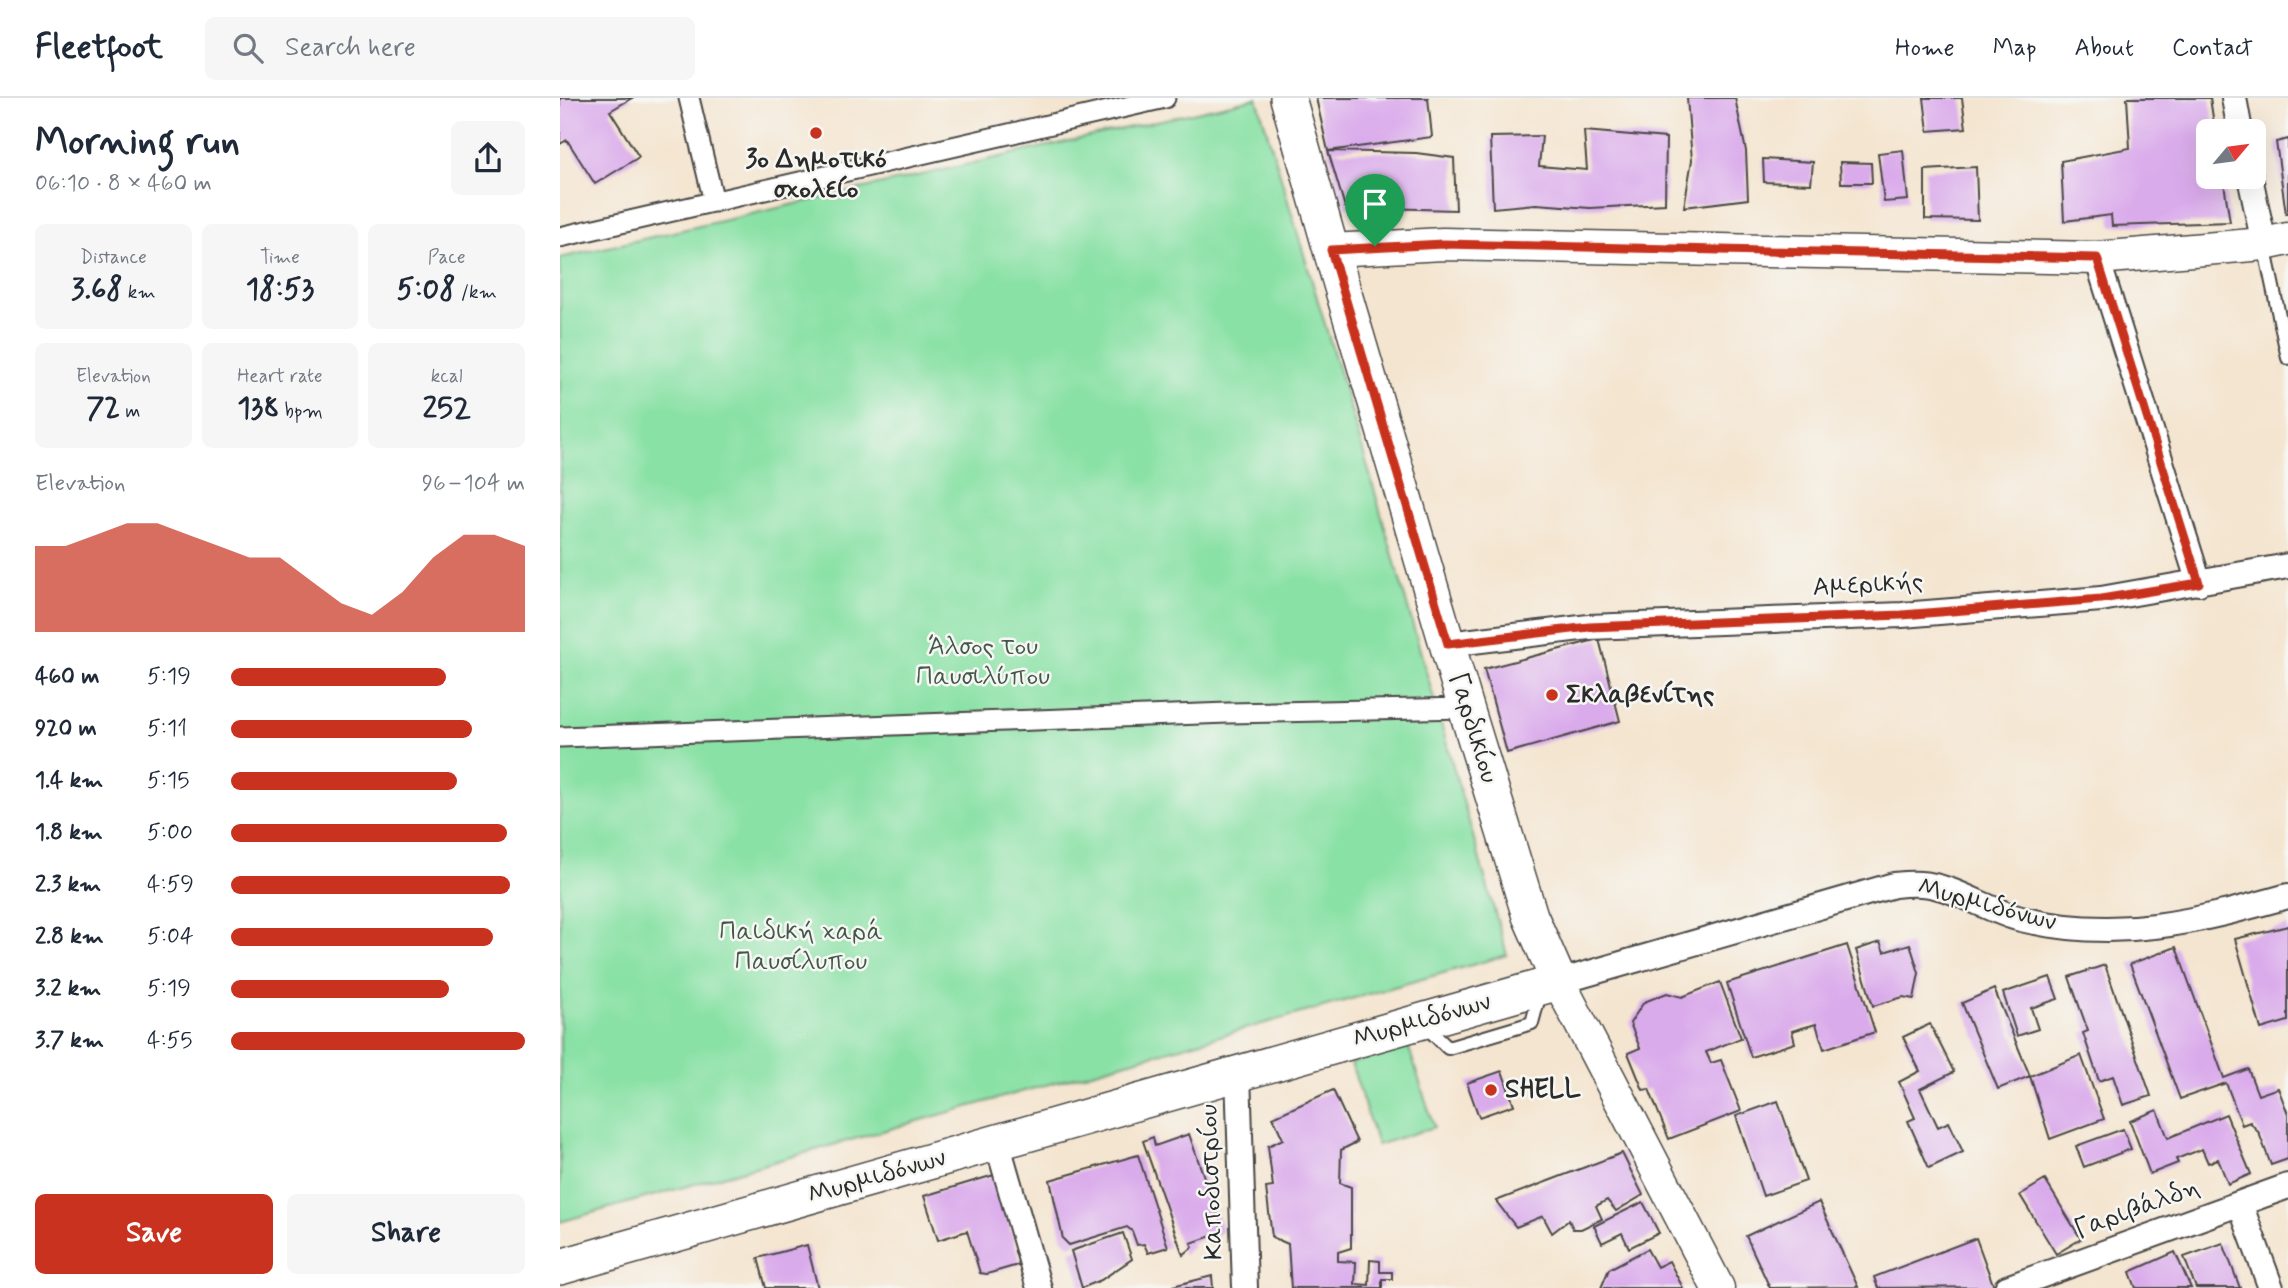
<!DOCTYPE html>
<html lang="en">
<head>
<meta charset="utf-8">
<style>
  :root { --surface:#fff; --page:#f6f6f7; --text:#1f2937; --muted:#747a83; --line:#e0e1e3; --accent:#c8321e }
  body { margin:0; font-family:Mynerve,sans-serif; background:var(--page); color:var(--text); height:100vh; display:flex; flex-direction:column; font-size:26px; white-space:nowrap }
  * { box-sizing:border-box; margin:0 }
  p { font-size:23px; color:var(--muted) }
  .icon { flex:none; width:38px; height:38px; fill:none; stroke:currentColor; stroke-width:2; stroke-linecap:round; stroke-linejoin:round }
  .map { position:relative; flex:1; overflow:hidden }
  .details { display:flex; flex-direction:column; background:var(--surface); width:560px }
  .details>* { flex:none }
  .needle { width:46px; rotate:61deg }
  .tools { position:absolute; left:1636px; top:21px; display:grid; gap:14px }
  .tools a { display:grid; place-items:center; width:70px; height:70px; border-radius:10px; background:var(--surface); box-shadow:0 7px 28px #0002; font-size:35px }
  .pin { position:absolute; display:grid; place-items:center; width:60px; height:60px; color:#fff; margin:-72px -30px; border-radius:50% 50% 50% 0; rotate:-45deg; box-shadow:0 0 7px #0007 }
  .pin .icon { rotate:45deg }
  .round { display:grid; place-items:center; flex:none; width:74px; height:74px; border-radius:10px; background:var(--page) }
  .overview { display:flex; align-items:center; justify-content:space-between; height:119px; padding:0 35px }
  h1 { font-size:38px; font-weight:700; line-height:52px }
  .metrics { display:grid; grid-template-columns:repeat(3,1fr); gap:10px; height:119px; padding:7px 35px }
  .metrics div { display:grid; align-content:center; border-radius:10px; background:var(--page); text-align:center }
  .metrics b { font-size:30px; font-weight:700 }
  .metrics small { font-size:19px; font-weight:400 }
  .metrics p { font-size:19px }
  .chart { height:196px; padding:14px 35px }
  .chart p { display:flex; justify-content:space-between }
  .chart svg { width:100%; height:126px; margin-top:7px; fill:var(--accent); opacity:.7 }
  .cta { display:flex; gap:14px; margin-top:auto; padding:14px 35px }
  .cta a { flex:1; height:80px; border-radius:10px; background:var(--accent); color:#fff; font-size:28px; font-weight:700; line-height:80px; text-align:center }
  .cta a+a { background:var(--page); color:var(--text) }
  ul { padding:0 35px; list-style:none; font-size:23px }
  li { display:grid; grid-template-columns:112px 84px 1fr; align-items:center; height:52px }
  li i { height:18px; border-radius:9px; background:var(--accent) }
  header { display:flex; align-items:center; gap:42px; box-sizing:border-box; height:98px; padding:0 35px; background:var(--surface); border-bottom:2px solid var(--line) }
  header strong { font-size:33px }
  nav { display:flex; gap:38px; margin-inline-start:auto; font-size:24px }
  .search { width:490px; height:63px; background:var(--page); display:flex; align-items:center; gap:18px; box-sizing:border-box; padding:0 24px; border-radius:10px; color:var(--muted); font-size:26px }
  main { display:flex; flex:1; min-height:0 }
  .map>svg:first-child { display:block }
  .green { fill:#89e1a5; stroke:#5a8668; stroke-width:2 }
  .building { fill:#daabeb }
  .lines { fill:none; stroke-linecap:round; stroke-linejoin:round }
  .service-casing { stroke:#494744; stroke-width:16 }
  .pedestrian-casing { stroke:#494744; stroke-width:23 }
  .minor-casing { stroke:#494744; stroke-width:28 }
  .tertiary-casing { stroke:#494744; stroke-width:35 }
  .secondary-casing { stroke:#494744; stroke-width:38 }
  .service { stroke:#fff; stroke-width:12 }
  .pedestrian { stroke:#fff; stroke-width:19 }
  .minor { stroke:#fff; stroke-width:24 }
  .tertiary { stroke:#fff; stroke-width:32 }
  .secondary { stroke:#fff; stroke-width:35 }
  .route-casing { stroke:#fff; stroke-width:14 }
  .route { stroke:#c8321e; stroke-width:9 }
  .poi-dot { fill:#c8321e; stroke:#f6f6f2; stroke-width:2.5 }
  .labels { text-anchor:middle; dominant-baseline:central; stroke-width:5; stroke-linejoin:round; paint-order:stroke }
  .poi-label { font-size:26px; font-weight:bold; fill:#2b2b2b; stroke:#f6f6f2; text-anchor:start }
  .street-label { font-size:26px; fill:#2b2b2b; stroke:#f6f6f2 }
  .park-label { font-size:26px; fill:#42584a; stroke:#f6f6f2 }
</style>
</head>
<body>
<header>
<strong>Fleetfoot</strong>
<div class="search"><svg class="icon" aria-label="search" viewBox="0 0 24 24"><circle cx="10" cy="10" r="6"/><path d="M15 15l6 6"/></svg>Search here</div>
<nav><a>Home</a><a>Map</a><a>About</a><a>Contact</a></nav>
</header>
<main>
<section class="details">
<div class="overview"><div><h1>Morning run</h1><p>06:10 · 8 × 460 m</p></div><a class="round"><svg class="icon" aria-label="share" viewBox="0 0 24 24"><path d="M12 15V3M7 8l5-5 5 5M5 13v7h14v-7"/></svg></a></div>
<div class="metrics">
<div><p>Distance</p><b>3.68<small> km</small></b></div>
<div><p>Time</p><b>18:53</b></div>
<div><p>Pace</p><b>5:08<small> /km</small></b></div>
</div>
<div class="metrics">
<div><p>Elevation</p><b>72<small> m</small></b></div>
<div><p>Heart rate</p><b>138<small> bpm</small></b></div>
<div><p>kcal</p><b>252</b></div>
</div>
<div class="chart"><p><span>Elevation</span>96–104 m</p>
<svg viewBox="0 0 160 44" preserveAspectRatio="none"><path d="M0 44V14L10 14L20 10L30 6L40 6L50 10L60 14L70 18L80 18L90 26L100 34L110 38L120 30L130 18L140 10L150 10L160 14V44z"/></svg>
</div>
<ul>
<li><b>460 m</b>5:19<i style="width:73%"></i></li>
<li><b>920 m</b>5:11<i style="width:82%"></i></li>
<li><b>1.4 km</b>5:15<i style="width:77%"></i></li>
<li><b>1.8 km</b>5:00<i style="width:94%"></i></li>
<li><b>2.3 km</b>4:59<i style="width:95%"></i></li>
<li><b>2.8 km</b>5:04<i style="width:89%"></i></li>
<li><b>3.2 km</b>5:19<i style="width:74%"></i></li>
<li><b>3.7 km</b>4:55<i style="width:100%"></i></li>
</ul>
<div class="cta"><a>Save</a><a>Share</a></div>
</section>
<div class="map">
<svg width="1728" height="1190" viewBox="0 0 1728 1190">
  <rect width="100%" height="100%" fill="#f6f6f2"/>
  <filter id="ink" filterUnits="userSpaceOnUse"><feTurbulence type="fractalNoise" baseFrequency=".0143" numOctaves="2"/><feDisplacementMap in="SourceGraphic" scale="14" xChannelSelector="R" yChannelSelector="G"/><feConvolveMatrix kernelMatrix="1 2 1 2 8 2 1 2 1" color-interpolation-filters="sRGB"/></filter>
  <filter id="wash" filterUnits="userSpaceOnUse"><feTurbulence type="fractalNoise" baseFrequency=".00686" numOctaves="4" result="noise"/><feDisplacementMap in="SourceGraphic" scale="28" xChannelSelector="R" yChannelSelector="G"/><feGaussianBlur stdDeviation="1.57" result="paint"/><feColorMatrix in="noise" values="0 0 0 0 0 0 0 0 0 0 0 0 0 0 0 0 0 1.4 0 .05"/><feComposite in="paint" operator="in"/></filter>
  <g filter="url(#wash)">
    <rect width="100%" height="100%" fill="#f4e5d0"/>
    <path class="green" d="M697,0L806,363L947,857L0,1124V160Z
      M848,947L874,1029L817,1047L791,965Z"/>
    <g id="blocks">
      <path class="building" d="M0,0H72L50,13L79,59L35,86L7,42L0,46Z
        M756,0H868L872,39L768,53L856,55L894,60L896,112L785,109L768,53Z
        M1127,0H1175L1186,53L1188,101L1124,109L1132,62Z
        M1364,0H1402L1406,30L1368,33Z
        M1567,0H1650L1655,33H1648V79H1663L1670,124L1552,128L1551,117L1504,123L1501,63L1570,50Z
        M1024,33L1106,40L1105,106L1030,110L976,106L933,110L930,39L982,38L979,68L1027,72Z
        M1728,41V116H1726L1716,44Z
        M1343,52L1348,102L1324,104L1318,55Z
        M1203,61L1253,64L1251,86L1204,84Z
        M1280,64L1311,65L1312,85H1281Z
        M1416,69L1418,122L1365,121V72Z
        M1039,541L1060,623L947,655L924,571Z
        M1728,828V923L1701,931L1675,841Z
        M1320,844L1324,854L1350,846L1359,875L1354,901L1343,899L1313,908L1296,852Z
        M1287,847L1315,934L1264,951L1256,926L1232,933L1235,945L1191,959L1167,885Z
        M1616,849L1664,980L1688,971L1698,997L1718,990L1728,1016V1061L1711,1067L1699,1035L1690,1024L1682,1027L1666,985L1620,1001L1570,866Z
        M1545,867L1591,998L1563,1007L1553,978L1539,983L1523,935L1528,933L1509,879Z
        M1490,879L1498,901L1471,910L1478,931L1457,938L1443,895Z
        M1160,884L1181,940L1146,954L1151,965L1161,962L1181,1013L1109,1041L1089,991L1083,992L1068,955L1080,950L1070,925L1084,904L1107,895L1122,899Z
        M1434,891L1470,978L1438,991L1402,905Z
        M1370,926L1394,974L1360,991L1378,1029L1389,1024L1403,1054L1369,1070L1348,1023L1355,1020L1339,984L1360,973L1343,939Z
        M1521,957L1544,1021L1490,1041L1470,978Z
        M942,973L954,1007L919,1019L907,985Z
        M773,992L797,1044L781,1052L780,1085L791,1089V1150L778,1154V1163L796,1164L795,1186L809,1187L810,1162L820,1163V1174H832V1181H822V1190H731L728,1146L712,1139L706,1090L713,1089L708,1048L723,1041L713,1019Z
        M1218,1003L1246,1083L1203,1098L1176,1018Z
        M1597,1012L1608,1040L1666,1016L1691,1076L1668,1086L1658,1061L1648,1065L1642,1051L1616,1061L1618,1065L1590,1076L1570,1023Z
        M1563,1031L1571,1051L1524,1069L1516,1048Z
        M629,1036L663,1134L631,1145L633,1149L623,1157L583,1043L593,1039L595,1048Z
        M1062,1055L1083,1097L1056,1113L1047,1102L1036,1108L1042,1121L1021,1131H1013L1009,1122L992,1135L983,1118L956,1129L936,1103Z
        M578,1057L608,1149L588,1155L584,1146L577,1147L572,1133L567,1129L509,1147L503,1141L490,1082Z
        M434,1077L461,1166L427,1176L420,1175L407,1133L378,1142L364,1098Z
        M1485,1082L1521,1141L1496,1156L1460,1097Z
        M1083,1104L1099,1135L1069,1150L1062,1135L1042,1145L1034,1128Z
        M1259,1104L1298,1189L1210,1190L1186,1138Z
        M563,1135L572,1161L541,1182L522,1190L511,1153Z
        M1416,1140L1434,1189L1318,1190L1314,1179Z
        M1663,1145L1680,1190H1636L1624,1159Z
        M247,1147L258,1190H206L198,1160Z
        M1087,1151L1097,1169L1109,1163L1123,1190H1041L1049,1171Z
        M1615,1154L1631,1190H1576L1570,1174Z
        M652,1178L653,1190H614L613,1188Z"/>
    </g>
  </g>
  <g filter="url(#ink)">
    <use href="#blocks" fill-opacity="0" stroke="#494744" stroke-width="2"/>
    <g class="lines">
      <defs>
        <path id="service" d="M1704,147L1728,260
          M863,926L888,950L972,925L980,895"/>
        <path id="pedestrian" d="M129,0L154,104
          M0,139L605,0
          M0,639L668,615L906,610"/>
        <path id="minor" d="M1674,0L1680,33
          M1690,79L1704,146
          M1537,160L1639,485
          M888,546L1029,529L1342,517L1541,501L1728,468
          M999,884L1334,787C1343,786 1352,785 1361,786C1394,788 1428,813 1461,821C1558,844 1635,824 1728,798
          M678,975L685,1190
          M437,1044L479,1190
          M1680,1106L1711,1190
          M1447,1190L1728,1088"/>
        <path id="tertiary" d="M771,152L883,146L1537,160L1704,146L1728,141
          M999,884L1158,1190"/>
        <path id="secondary" d="M0,1169L999,884L970,818L906,610L771,152L728,0"/>
      </defs>
      <use href="#service" class="service-casing"/>
      <use href="#pedestrian" class="pedestrian-casing"/>
      <use href="#minor" class="minor-casing"/>
      <use href="#tertiary" class="tertiary-casing"/>
      <use href="#secondary" class="secondary-casing"/>
      <use href="#service" class="service"/>
      <use href="#pedestrian" class="pedestrian"/>
      <use href="#minor" class="minor"/>
      <use href="#tertiary" class="tertiary"/>
      <use href="#secondary" class="secondary"/>
    </g>
  </g>
  <g class="lines" filter="url(#ink)">
    <defs>
      <path id="route" d="M883,146L1537,160L1639,485L1541,501L1342,517L1029,529L888,546L771,152Z"/>
    </defs>
    <use href="#route" class="route-casing"/>
    <use href="#route" class="route"/>
  </g>
  <g class="poi-dot">
    <circle cx="256" cy="35" r="7"/>
    <circle cx="992" cy="597" r="7"/>
    <circle cx="931" cy="992" r="7"/>
  </g>
  <g class="labels">
    <g class="poi-label">
      <text x="256" y="62" text-anchor="middle">3ο Δημοτικό<tspan x="256" dy="30">σχολείο</tspan></text>
      <text x="1006" y="597">Σκλαβενίτης</text>
      <text x="945" y="992">SHELL</text>
    </g>
    <g class="street-label">
      <text transform="translate(1308 487) rotate(-3)">Αμερικής</text>
      <text transform="translate(913 630) rotate(73)">Γαρδικίου</text>
      <text transform="translate(1427 807) rotate(15)">Μυρμιδόνων</text>
      <text transform="translate(862 923) rotate(-16)">Μυρμιδόνων</text>
      <text transform="translate(317 1079) rotate(-16)">Μυρμιδόνων</text>
      <text transform="translate(652 1084) rotate(-92)">Καποδιστρίου</text>
      <text transform="translate(1577 1111) rotate(-20)">Γαριβάλδη</text>
    </g>
    <g class="park-label">
      <text x="423" y="549">Άλσος του<tspan x="423" dy="30">Παυσιλύπου</tspan></text>
      <text x="241" y="834">Παιδική χαρά<tspan x="241" dy="30">Παυσίλυπου</tspan></text>
    </g>
  </g>
</svg>
<div class="tools">
<a><svg class="needle" viewBox="-14 -14 28 28"><path d="M0-13l5 13h-10z" fill="#e53935"/><path d="M0 13l5-13h-10z" fill="#747a83"/></svg></a>
</div>
<div class="pin" style="left:815px;top:148px;background:#1e9e55"><svg class="icon" aria-label="arrive" viewBox="0 0 24 24"><path d="M6 21V4h12l-3 4 3 4H6"/></svg></div>
</div>
</main>
</body>
</html>
